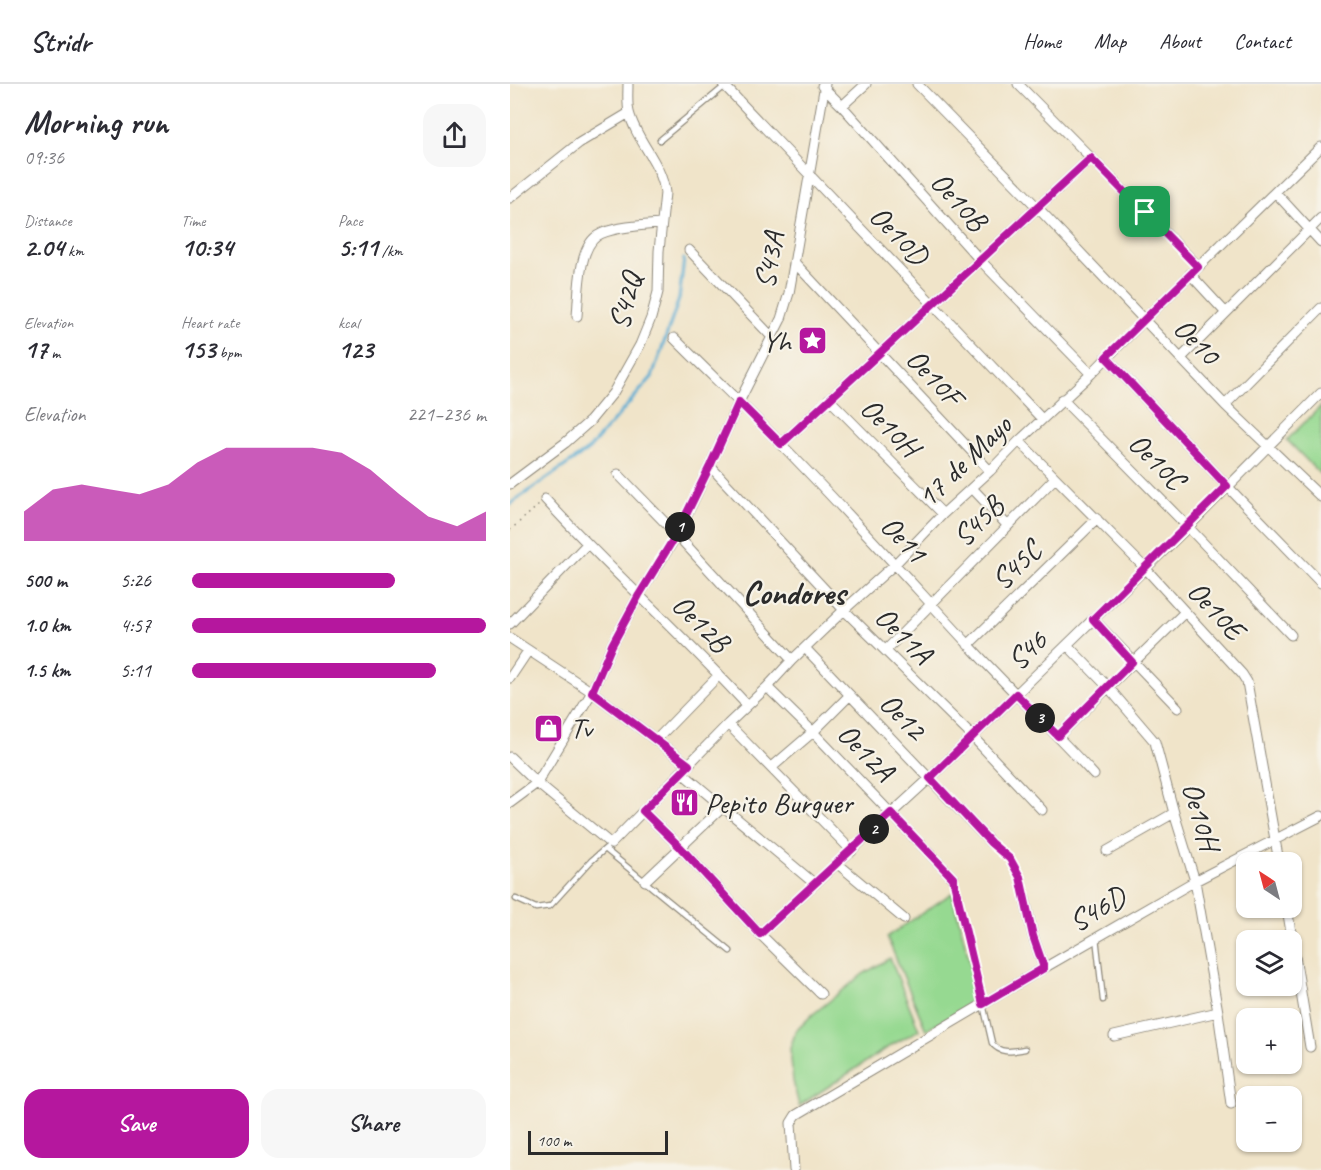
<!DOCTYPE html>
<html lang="en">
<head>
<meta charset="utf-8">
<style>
  :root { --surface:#fff; --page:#f7f7f7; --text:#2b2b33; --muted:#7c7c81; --line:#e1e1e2; --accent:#b5179e }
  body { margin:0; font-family:Caveat,sans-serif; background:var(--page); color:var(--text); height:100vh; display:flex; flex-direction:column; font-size:22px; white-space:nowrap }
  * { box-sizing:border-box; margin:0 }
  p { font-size:20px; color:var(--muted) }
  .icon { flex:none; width:33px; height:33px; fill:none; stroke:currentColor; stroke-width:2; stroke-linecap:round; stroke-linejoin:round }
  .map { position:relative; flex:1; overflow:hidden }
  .sheet { display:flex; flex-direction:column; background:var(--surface); width:510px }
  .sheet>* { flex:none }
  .needle { width:39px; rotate:324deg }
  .buttons { position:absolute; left:726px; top:768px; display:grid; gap:12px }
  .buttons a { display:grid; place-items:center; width:66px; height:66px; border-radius:12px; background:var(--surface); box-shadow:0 2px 4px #0004; font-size:30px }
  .scale { position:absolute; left:18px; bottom:15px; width:140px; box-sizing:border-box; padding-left:6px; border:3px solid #2b2b2b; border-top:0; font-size:16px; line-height:21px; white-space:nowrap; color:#2b2b2b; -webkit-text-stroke:4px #f7f3e8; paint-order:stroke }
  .pin { position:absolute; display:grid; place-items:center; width:51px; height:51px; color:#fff; margin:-26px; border-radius:12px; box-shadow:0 3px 9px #0006 }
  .km { position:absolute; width:30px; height:30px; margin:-15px; border-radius:50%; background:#222; color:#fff; font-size:16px; line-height:30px; text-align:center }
  .round { display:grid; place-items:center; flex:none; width:63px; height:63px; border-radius:18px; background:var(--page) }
  .head { display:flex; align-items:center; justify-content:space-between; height:102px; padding:0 24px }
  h1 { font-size:33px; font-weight:700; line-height:45px }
  .metrics { display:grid; grid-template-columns:repeat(3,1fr); gap:9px; height:102px; padding:6px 24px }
  .metrics div { display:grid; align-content:center }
  .metrics b { font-size:26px; font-weight:700 }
  .metrics small { font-size:16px; font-weight:400 }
  .metrics p { font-size:16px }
  .chart { height:168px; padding:12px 24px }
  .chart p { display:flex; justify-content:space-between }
  .chart svg { width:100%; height:108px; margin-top:6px; fill:var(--accent); opacity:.7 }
  .button { display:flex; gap:12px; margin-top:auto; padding:12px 24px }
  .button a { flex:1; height:69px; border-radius:18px; background:var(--accent); color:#fff; font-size:24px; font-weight:700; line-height:69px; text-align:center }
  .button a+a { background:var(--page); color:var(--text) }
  ul { padding:0 24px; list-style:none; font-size:20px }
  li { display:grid; grid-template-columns:96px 72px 1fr; align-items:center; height:45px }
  li i { height:15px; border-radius:8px; background:var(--accent) }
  header { display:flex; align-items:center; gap:36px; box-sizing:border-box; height:84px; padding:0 30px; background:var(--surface); border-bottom:2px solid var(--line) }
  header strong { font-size:28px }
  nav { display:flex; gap:33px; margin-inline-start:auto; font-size:21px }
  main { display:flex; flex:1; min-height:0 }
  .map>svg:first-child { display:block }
  .green { fill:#96d991; stroke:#60825e; stroke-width:1.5 }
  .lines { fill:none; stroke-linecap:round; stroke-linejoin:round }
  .stream { stroke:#57acd3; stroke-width:3 }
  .service-casing { stroke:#8e887a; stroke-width:7 }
  .minor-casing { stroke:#8e887a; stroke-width:11 }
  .path { stroke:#8e887a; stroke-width:1.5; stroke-dasharray:1.5 4.5; stroke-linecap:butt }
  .service { stroke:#fff; stroke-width:4.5 }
  .minor { stroke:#fff; stroke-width:9 }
  .route-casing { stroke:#fff; stroke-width:12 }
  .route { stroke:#b5179e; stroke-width:8 }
  .labels { text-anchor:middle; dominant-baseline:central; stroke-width:4.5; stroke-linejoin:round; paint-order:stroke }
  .street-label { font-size:30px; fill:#2b2b2b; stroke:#f7f3e8 }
  .poi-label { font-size:30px; fill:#2b2b2b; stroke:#f7f3e8; text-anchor:start }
  .quarter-label { font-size:33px; font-weight:bold; fill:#2b2b2b; stroke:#f7f3e8 }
</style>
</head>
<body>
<header>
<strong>Stridr</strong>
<nav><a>Home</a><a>Map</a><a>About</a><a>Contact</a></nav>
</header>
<main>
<section class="sheet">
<div class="head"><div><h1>Morning run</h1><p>09:36</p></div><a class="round"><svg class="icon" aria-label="share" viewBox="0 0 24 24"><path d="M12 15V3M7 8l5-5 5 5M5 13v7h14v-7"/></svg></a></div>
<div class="metrics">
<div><p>Distance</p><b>2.04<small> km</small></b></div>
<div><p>Time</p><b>10:34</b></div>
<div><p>Pace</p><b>5:11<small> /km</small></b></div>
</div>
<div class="metrics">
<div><p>Elevation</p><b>17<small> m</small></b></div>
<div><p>Heart rate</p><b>153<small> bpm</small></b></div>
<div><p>kcal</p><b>123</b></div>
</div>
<div class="chart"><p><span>Elevation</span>221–236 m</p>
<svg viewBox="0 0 160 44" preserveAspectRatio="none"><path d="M0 44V32L10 23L20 21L30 23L40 25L50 21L60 12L70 6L80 6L90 6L100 6L110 8L120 15L130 25L140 34L150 38L160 32V44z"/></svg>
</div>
<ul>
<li><b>500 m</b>5:26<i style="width:69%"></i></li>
<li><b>1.0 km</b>4:57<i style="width:100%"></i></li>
<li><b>1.5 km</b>5:11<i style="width:83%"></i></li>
</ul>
<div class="button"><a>Save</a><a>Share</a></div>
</section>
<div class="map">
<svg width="811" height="1086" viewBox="0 0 811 1086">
  <rect width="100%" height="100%" fill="#f7f3e8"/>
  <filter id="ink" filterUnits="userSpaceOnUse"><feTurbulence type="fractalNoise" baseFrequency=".0167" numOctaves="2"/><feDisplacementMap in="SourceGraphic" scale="12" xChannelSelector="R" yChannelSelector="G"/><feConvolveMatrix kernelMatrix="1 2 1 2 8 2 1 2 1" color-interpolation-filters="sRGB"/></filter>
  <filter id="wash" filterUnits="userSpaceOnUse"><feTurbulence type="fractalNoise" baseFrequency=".008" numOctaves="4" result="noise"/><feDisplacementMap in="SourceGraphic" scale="24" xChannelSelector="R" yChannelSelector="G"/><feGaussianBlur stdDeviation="1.35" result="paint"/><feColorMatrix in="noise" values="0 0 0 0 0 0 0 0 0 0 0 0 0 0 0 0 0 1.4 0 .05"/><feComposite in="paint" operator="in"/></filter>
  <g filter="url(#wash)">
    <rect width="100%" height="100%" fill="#f0e4c9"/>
    <path class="green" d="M811,322V391L777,356Z
      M442,809L470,917L416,946L377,853Z
      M380,874L409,946L380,962L289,1022L283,997L280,964L286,947L302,931L353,890Z"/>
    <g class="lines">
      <path class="stream" d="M0,420L78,366L142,293L169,215L174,175"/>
    </g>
  </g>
  <g filter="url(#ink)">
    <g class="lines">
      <defs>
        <path id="service" d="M150,56L215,2
          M95,765L220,867
          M6,815L26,824L40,822L81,777L96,764
          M586,853L593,916
          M473,920L482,959C491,971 503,967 515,965"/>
        <path id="minor" d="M213,0L532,335
          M407,0L527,123L715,321L811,413
          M508,0L688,182
          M312,2L332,22L470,176L581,290
          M332,22L356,0
          M765,108L811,158
          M0,114L69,59L119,29
          M179,166L262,253
          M284,178L480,387
          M680,190L716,229
          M67,232C69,210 68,165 87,152C100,143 134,141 151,140
          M164,254C200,290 236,324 271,360C335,425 396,493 458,560C499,605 543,646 584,691
          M596,273L717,402L811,499
          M671,274L811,134
          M319,315L433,430
          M552,315L678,443L781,551
          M715,321L811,224
          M509,357L635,484L732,590L737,598L769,778
          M271,360L581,74
          M200,382L334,526L462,652L532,726
          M108,390L167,451L282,576
          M0,400L55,359L80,337L103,309L130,261L141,234L148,208L149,167L155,109C152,79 126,57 119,28C117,19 118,9 118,0
          M462,404L498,442
          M35,415C100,486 172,550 237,621
          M583,535L668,624
          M0,540L77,460
          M0,554L82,608L179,681
          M458,561L587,435
          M557,561L598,603L645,658L664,729L685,797L708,928L721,1020
          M295,564L481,759
          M376,566L545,394
          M0,594L18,567
          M257,603L303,648L443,794
          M218,640L342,767
          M548,652L675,528
          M146,656L209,591
          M0,673L27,699L101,760L218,640L257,603L282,576L334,526L385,480L433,430L480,387L509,357L581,290L634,236L811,63
          M261,684L303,648L340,611
          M171,688L305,800
          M0,719L27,699L82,608L102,561L129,511L167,451L200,382L229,318L271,235L279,209L315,0
          M133,727L170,763L250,850L311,910
          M597,767L664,729
          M328,780L394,835
          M135,797L213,723
          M515,815L523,852L534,884
          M777,824L800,963
          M250,850L420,694L678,443L811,309
          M604,952L708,928
          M284,1086L281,1039L286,1031L534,884L685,797L811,732"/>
      </defs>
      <use href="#service" class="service-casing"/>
      <use href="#minor" class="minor-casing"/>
      <path class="path" d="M0,446L29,421
        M489,766C502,777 509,789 513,807
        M445,804L471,910"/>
      <use href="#service" class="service"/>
      <use href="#minor" class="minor"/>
    </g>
  </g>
  <g class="lines" filter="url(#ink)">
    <defs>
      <path id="route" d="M581,74L688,183L596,273L717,402L583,535L622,578L548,652L506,610L420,694L481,759L500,775L510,793L523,852L534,884L473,920L443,794L381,729L250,850L170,763L133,727L179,681L82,608L102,561L129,511L166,451L200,382L229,318L271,360Z"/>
    </defs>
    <use href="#route" class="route-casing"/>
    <use href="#route" class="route"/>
  </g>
  <defs>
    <symbol id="sight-square" viewBox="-11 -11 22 22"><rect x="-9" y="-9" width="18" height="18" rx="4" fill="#b5179e" stroke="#f7f3e8"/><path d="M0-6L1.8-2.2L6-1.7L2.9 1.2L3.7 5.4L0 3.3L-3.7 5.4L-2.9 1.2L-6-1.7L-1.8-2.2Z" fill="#fff"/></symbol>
    <symbol id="shop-square" viewBox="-11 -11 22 22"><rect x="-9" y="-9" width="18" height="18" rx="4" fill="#b5179e" stroke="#f7f3e8"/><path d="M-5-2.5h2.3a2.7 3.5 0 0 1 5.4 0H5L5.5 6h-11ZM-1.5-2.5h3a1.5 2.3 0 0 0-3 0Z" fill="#fff"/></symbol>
    <symbol id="restaurant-square" viewBox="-11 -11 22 22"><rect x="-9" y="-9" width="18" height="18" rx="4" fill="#b5179e" stroke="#f7f3e8"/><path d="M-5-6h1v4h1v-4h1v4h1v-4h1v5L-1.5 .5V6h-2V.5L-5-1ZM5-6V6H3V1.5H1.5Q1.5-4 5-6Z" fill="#fff"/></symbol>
  </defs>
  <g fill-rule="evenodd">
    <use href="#sight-square" x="286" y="240" width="33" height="33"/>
    <use href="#shop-square" x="22" y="628" width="33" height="33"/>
    <use href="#restaurant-square" x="158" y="702" width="33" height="33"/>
  </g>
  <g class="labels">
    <g class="street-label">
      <text transform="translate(449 117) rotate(48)">Oe10B</text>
      <text transform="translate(389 151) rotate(46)">Oe10D</text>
      <text transform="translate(259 176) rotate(-79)">S43A</text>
      <text transform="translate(115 217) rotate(-76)">S42Q</text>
      <text transform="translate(687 257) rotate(46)">Oe10</text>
      <text transform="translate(424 293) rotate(47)">Oe10F</text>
      <text transform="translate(380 343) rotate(45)">Oe10H</text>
      <text transform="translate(454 377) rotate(-44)">17 de Mayo</text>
      <text transform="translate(647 377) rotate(45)">Oe10C</text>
      <text transform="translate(468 437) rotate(-45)">S45B</text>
      <text transform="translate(394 455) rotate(47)">Oe11</text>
      <text transform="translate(506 481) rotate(-44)">S45C</text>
      <text transform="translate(706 526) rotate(47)">Oe10E</text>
      <text transform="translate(191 539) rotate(45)">Oe12B</text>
      <text transform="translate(394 551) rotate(45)">Oe11A</text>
      <text transform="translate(517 566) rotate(-44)">S46</text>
      <text transform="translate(393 632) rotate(46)">Oe12</text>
      <text transform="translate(356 668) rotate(46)">Oe12A</text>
      <text transform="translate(691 732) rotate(74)">Oe10H</text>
      <text transform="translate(587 825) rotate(-30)">S46D</text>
    </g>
    <g class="poi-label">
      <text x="281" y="257" text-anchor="end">Yh</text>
      <text x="60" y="644">Tv</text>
      <text x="195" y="719">Pepito Burguer</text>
    </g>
    <g class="quarter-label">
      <text x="284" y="509">Condores</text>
    </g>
  </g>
</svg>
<div class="buttons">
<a><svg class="needle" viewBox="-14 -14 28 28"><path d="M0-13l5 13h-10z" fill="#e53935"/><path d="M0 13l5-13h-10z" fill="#7c7c81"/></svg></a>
<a><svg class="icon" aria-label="layers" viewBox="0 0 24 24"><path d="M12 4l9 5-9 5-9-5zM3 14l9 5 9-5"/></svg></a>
<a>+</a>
<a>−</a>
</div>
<div class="scale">100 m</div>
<div class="pin" style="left:635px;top:128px;background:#1e9e55"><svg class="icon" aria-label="arrive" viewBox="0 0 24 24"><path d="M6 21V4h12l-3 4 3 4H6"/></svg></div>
<b class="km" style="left:170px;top:443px">1</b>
<b class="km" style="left:364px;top:745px">2</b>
<b class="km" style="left:530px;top:634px">3</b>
</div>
</main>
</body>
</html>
